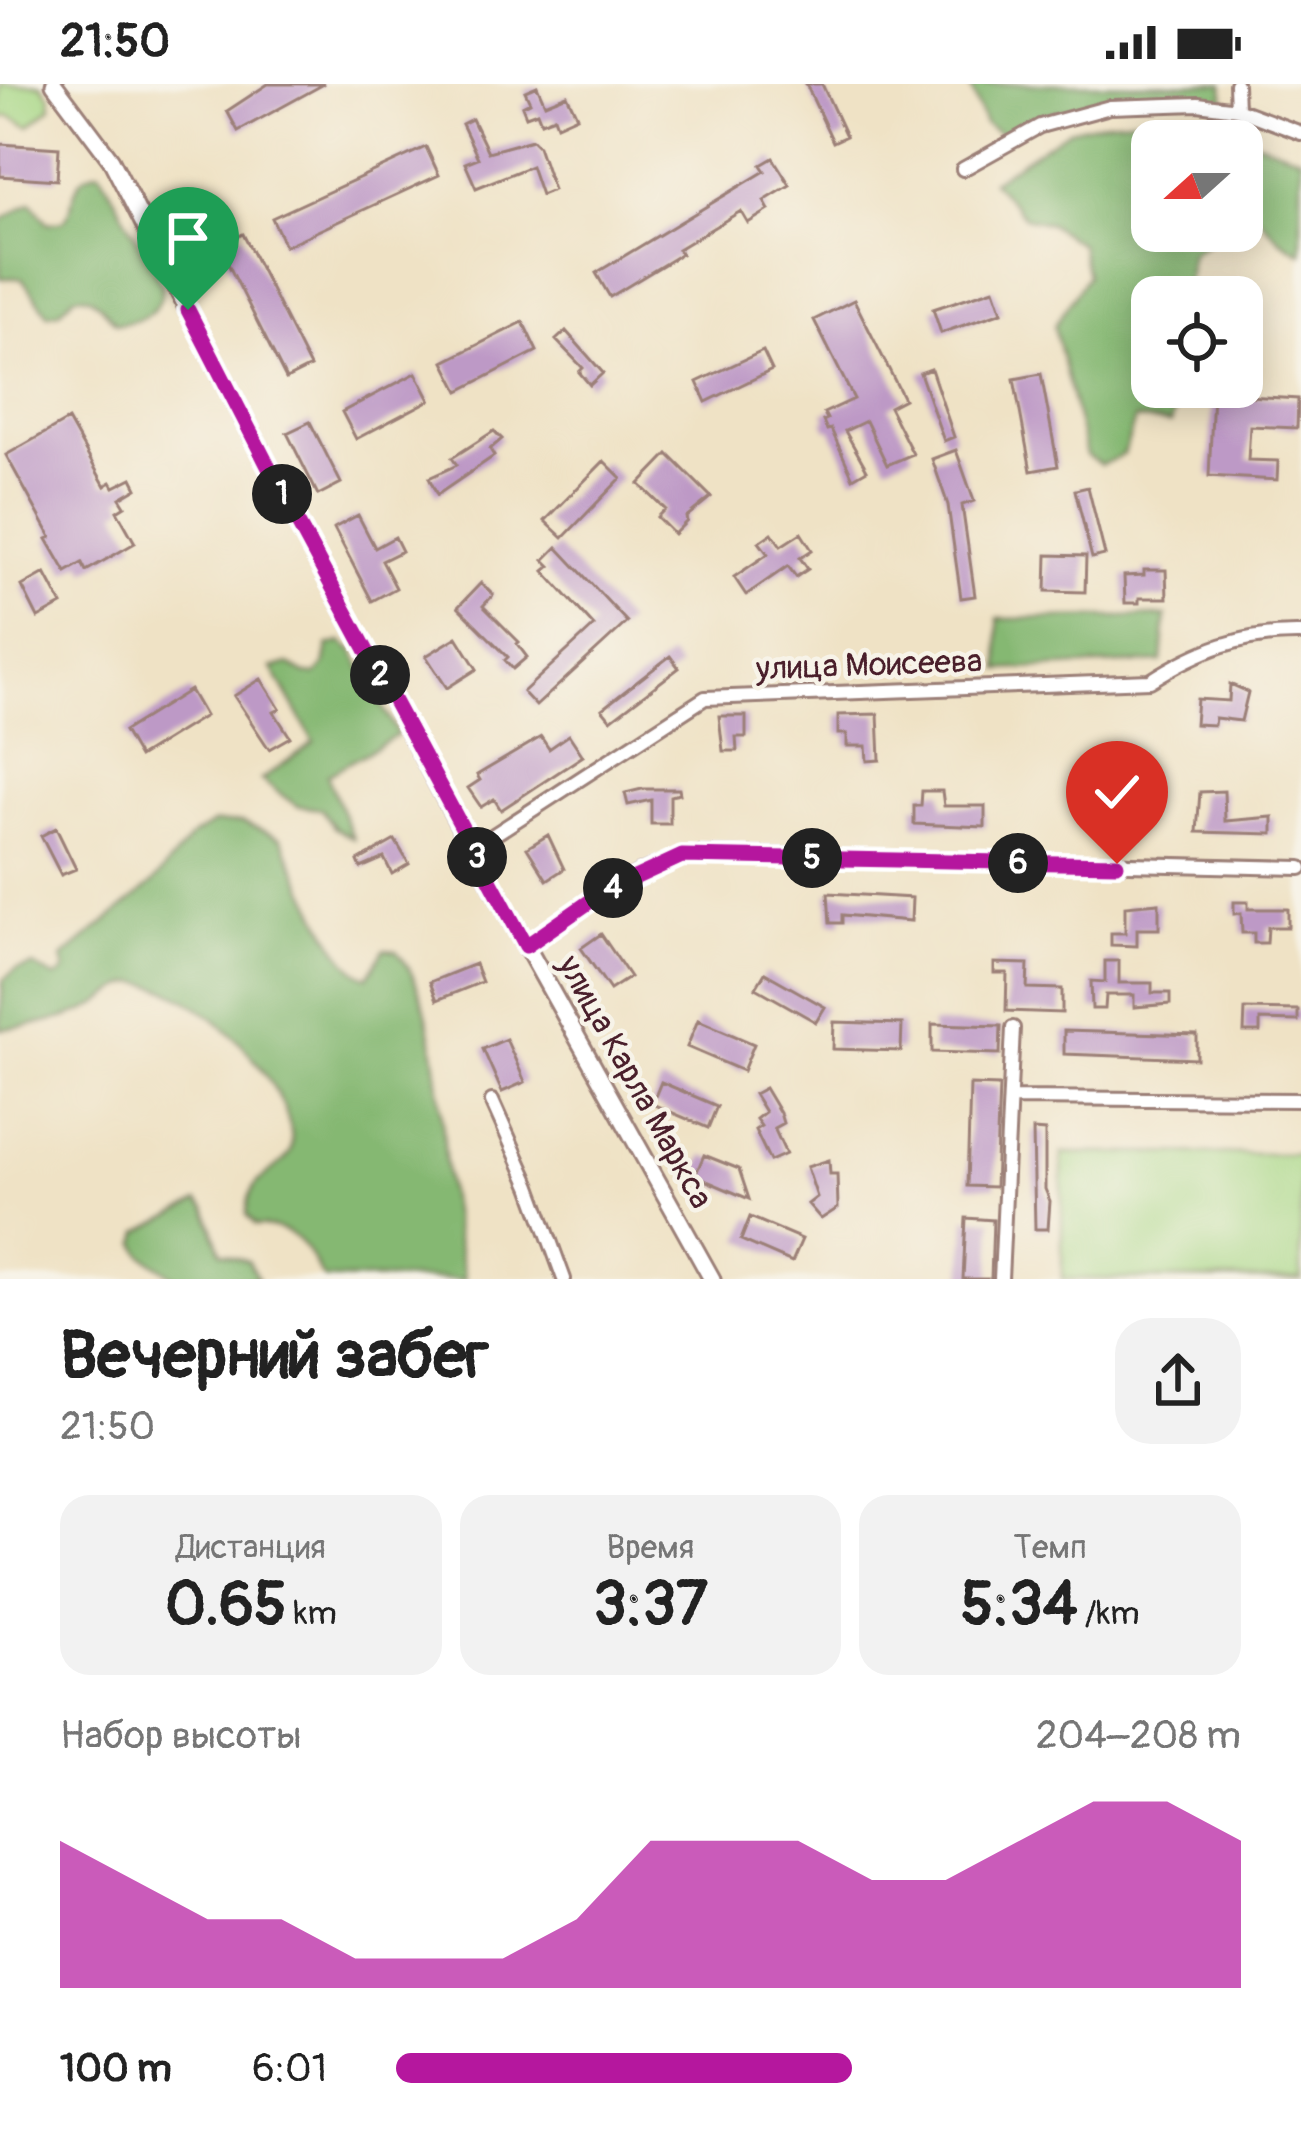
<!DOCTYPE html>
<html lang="ru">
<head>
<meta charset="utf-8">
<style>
  :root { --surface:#fff; --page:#f2f2f2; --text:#222; --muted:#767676; --accent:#b5179e }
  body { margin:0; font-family:Pangolin,sans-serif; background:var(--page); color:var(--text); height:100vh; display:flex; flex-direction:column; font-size:45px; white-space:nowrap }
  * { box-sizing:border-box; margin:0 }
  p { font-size:39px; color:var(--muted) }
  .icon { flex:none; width:66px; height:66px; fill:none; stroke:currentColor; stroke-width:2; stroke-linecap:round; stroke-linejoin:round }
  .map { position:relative; height:1195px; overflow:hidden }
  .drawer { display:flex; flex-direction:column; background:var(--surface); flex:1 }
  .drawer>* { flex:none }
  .needle { width:78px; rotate:249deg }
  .fabs { position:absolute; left:1131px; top:36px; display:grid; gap:24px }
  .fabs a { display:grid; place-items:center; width:132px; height:132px; border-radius:24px; background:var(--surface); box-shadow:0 6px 30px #0003; font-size:60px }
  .pin { position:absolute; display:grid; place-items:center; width:102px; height:102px; color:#fff; margin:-123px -51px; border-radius:50% 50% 50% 0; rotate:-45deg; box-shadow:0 0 12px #0007 }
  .pin .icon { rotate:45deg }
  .km { position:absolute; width:60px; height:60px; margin:-30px; border-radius:50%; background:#222; color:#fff; font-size:33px; line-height:60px; text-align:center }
  .round { display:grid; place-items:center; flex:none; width:126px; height:126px; border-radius:36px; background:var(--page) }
  .headline { display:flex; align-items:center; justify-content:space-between; height:204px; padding:0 60px }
  h1 { font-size:66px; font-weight:700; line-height:90px }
  .figures { display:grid; grid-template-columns:repeat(3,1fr); gap:18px; height:204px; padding:12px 60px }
  .figures div { display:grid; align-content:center; border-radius:30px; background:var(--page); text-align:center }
  .figures b { font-size:60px; font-weight:700 }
  .figures small { font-size:33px; font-weight:400 }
  .figures p { font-size:33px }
  .chart { height:336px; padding:24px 60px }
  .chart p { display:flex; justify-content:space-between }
  .chart svg { width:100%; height:216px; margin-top:12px; fill:var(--accent); opacity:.7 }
  ul { padding:0 60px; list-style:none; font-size:39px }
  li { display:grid; grid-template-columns:192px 144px 1fr; align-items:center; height:90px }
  li i { height:30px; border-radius:15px; background:var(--accent) }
  .status { display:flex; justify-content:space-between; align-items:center; height:84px; padding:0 60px; background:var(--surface); direction:ltr }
  .status svg { height:33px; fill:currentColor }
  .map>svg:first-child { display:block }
  .green { fill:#a7d785; stroke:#787b58; stroke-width:3 }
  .forest { fill:#85b872; stroke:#686c4e; stroke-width:3 }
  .building { fill:#bd99c6 }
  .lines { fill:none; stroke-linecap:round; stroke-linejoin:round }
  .minor-casing { stroke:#9c8078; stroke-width:18 }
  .tertiary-casing { stroke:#9c8078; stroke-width:21 }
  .minor { stroke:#fff; stroke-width:12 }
  .tertiary { stroke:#fff; stroke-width:15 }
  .route-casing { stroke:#fff; stroke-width:24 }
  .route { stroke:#b5179e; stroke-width:15 }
  .labels { text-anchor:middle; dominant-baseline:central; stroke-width:9; stroke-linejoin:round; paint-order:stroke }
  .street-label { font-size:33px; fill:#4a1f2b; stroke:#f7f3e8 }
</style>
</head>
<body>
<div class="status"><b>21:50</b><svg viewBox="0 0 49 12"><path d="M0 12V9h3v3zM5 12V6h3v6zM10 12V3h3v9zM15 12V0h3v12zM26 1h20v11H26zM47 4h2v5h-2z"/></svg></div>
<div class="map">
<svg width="1301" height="1195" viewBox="0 0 1301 1195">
  <rect width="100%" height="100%" fill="#f7f3e8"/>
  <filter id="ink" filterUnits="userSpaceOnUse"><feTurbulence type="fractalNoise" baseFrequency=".00833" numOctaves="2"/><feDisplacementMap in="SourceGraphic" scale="24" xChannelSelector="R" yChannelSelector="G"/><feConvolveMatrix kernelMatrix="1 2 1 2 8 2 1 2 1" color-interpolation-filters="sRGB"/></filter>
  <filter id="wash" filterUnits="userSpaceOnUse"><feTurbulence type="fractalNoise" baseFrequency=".004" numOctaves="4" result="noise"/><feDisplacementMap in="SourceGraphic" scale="48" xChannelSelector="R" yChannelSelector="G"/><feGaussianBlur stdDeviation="2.7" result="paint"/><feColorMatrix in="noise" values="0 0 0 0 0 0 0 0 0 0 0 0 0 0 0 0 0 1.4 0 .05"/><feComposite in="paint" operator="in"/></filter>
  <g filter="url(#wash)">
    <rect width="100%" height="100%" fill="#efe2c5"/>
    <path class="green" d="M0,0H41L50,12L51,23L29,42L9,32L0,34Z
      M1062,1069L1301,1070V1195H1062Z"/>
    <path class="forest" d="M969,0H1223L1225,21L1157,7L1050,29L1002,51L985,40Z
      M1179,31L1301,73V169L1279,155L1242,114V57H1152V147H1212L1211,156L1191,169L1185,213H1152V303H1182L1171,339L1135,335L1124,370L1101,381L1086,371L1054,242L1087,192L1080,160L1049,140L1024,133L992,97L1069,46L1106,37Z
      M100,87L162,201C163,227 140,240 116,239C102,227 96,207 74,212L59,228L48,230L22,194H0V137L31,118L48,139L63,137C79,118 67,92 100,87Z
      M1166,532L1162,578L1000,586L998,535Z
      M341,558L353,567L398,651L327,691L353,754L334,743L321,725L297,722L261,696L314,658L272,584L289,580L305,590L316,591L324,582L328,562Z
      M242,738L281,754C298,786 336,886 368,893L384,866L396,867C437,909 441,1027 446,1084C450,1121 457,1158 465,1195H324C302,1158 300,1145 255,1141L247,1131C246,1084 293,1088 292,1057C289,995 202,905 139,899C126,898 109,913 98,920C72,935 30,943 0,945L3,896L16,886L33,882L55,893L61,891L65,886L62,874L152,800L192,752L214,739Z
      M198,1118L206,1124L221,1168L248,1177L258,1195H176L142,1170L137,1159L140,1148Z"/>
    <g id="blocks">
      <path class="building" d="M268,0H324L238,47L227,27Z
        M806,0H822L846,52L833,58Z
        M537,2L545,20L567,11L577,32L557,41L554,33L541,38L537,28L526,32L522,22L530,18L525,7Z
        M472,35L488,68L532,56L538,62L553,106L541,111L531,82L476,104L465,79L478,74L462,40Z
        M0,60L59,64L57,96L0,92Z
        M426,63L439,91L285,162L272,134Z
        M773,74L790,101L764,117L769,126L748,139L741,127L678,165L681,170L610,213L596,189L765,87L761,81Z
        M243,150L310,283L286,295L219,162Z
        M994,205L1002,228L941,249L933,225Z
        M854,216L904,315L889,323L913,370L887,381L866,337L845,347L867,386L853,394L831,345L827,346L823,337L827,335L824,329L854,315L814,236Z
        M523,238L537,267L459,307L444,278Z
        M566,247L603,289L590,301L579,288L583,284L556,256Z
        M763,267L772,286L706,318L697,298Z
        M931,285L954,353L944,357L920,289Z
        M416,289L430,316L356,355L342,328Z
        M1041,290L1058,382L1031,387L1014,295Z
        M1213,310L1298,315L1297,344L1250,342L1248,376L1278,377L1277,396L1209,392Z
        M68,336L105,402L111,398L114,403L132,394L137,404L120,414L125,422L117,427L135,459L86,487L82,479L66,488L47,455L51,453L6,371Z
        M310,338L341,399L318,411L287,349Z
        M494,347L502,355L490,365L494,372L437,411L429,394L457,381L452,374Z
        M956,366L974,417L962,421L975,512L961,514L948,421L932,375Z
        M668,370L711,413L686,433L687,437L674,450L657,433L665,425L639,400Z
        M604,377L621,394L563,454L545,437Z
        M1088,403L1105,471L1092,474L1075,406Z
        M358,431L375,464L395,453L402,467L382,477L396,504L372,517L334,444Z
        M772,449L781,462L801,449L812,466L800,474L808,485L796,493L788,482L746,511L734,493L768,470L759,458Z
        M557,463L627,538L536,622L523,608L594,542L544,487L550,482L544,476Z
        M1047,471L1086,472L1085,508L1046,507Z
        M1144,486H1166L1167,514H1139V519H1125L1124,492L1144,491Z
        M45,489L62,521L38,534L22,502Z
        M481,499L493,511L483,522L519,558L517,560L527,573L513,585L505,576L508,573L458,523Z
        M457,553L477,585L447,604L426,572Z
        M670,572L679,584L611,636L602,625Z
        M261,595L280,625L274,628L290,653L269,665L234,612Z
        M1230,600L1248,608L1241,637L1215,634L1214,641L1195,640L1197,615L1229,617Z
        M190,606L205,632L139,673L124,647Z
        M878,630L880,676L867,677L866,662H847V650H838V631Z
        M719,632H746V653H736L737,667H723Z
        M569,651L583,672L501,726L494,715L481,723L468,704L480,696L477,691L541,653L549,665Z
        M642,705H679L680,710L670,712V740H651V716L628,721L625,709Z
        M922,707H942L944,722H985V743L914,740V722H921Z
        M1224,707L1225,737L1273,733V750L1197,748L1200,708Z
        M56,744L76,785L61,791L41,752Z
        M548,751L564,785L547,796L527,764Z
        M395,756L409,780L392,790L384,774L361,784L358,777Z
        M828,809L912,814L911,837L842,831V839H830Z
        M1234,818H1248V825H1288V843H1268L1267,859H1254V849H1242L1241,829L1234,830Z
        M1159,819V845H1137V862L1111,861V849H1125V822Z
        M601,850L630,893L610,906L581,864Z
        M1105,877H1119V899H1152V909H1170V920L1134,923V911H1106L1105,925H1092L1091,897L1105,898Z
        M994,879L1028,880L1027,904L1062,905V929L1006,927L1007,889H994Z
        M475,880L482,898L437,916L430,898Z
        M765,889L825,923L816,938L756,904Z
        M1245,925L1298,926V937L1260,936V948H1244Z
        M698,936L754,960L743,987L687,963Z
        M834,938L902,940L901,967L833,965Z
        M932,940L1001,942L1000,970L932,968Z
        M1064,947L1197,951V975L1064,970Z
        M506,955L525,998L502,1008L483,965Z
        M661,998L717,1022L708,1044L652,1020Z
        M970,1001L999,1002L995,1103L967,1102Z
        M765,1004L780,1029L783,1039L774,1044L786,1070L770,1077L755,1046L761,1042L756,1035L765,1028L754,1010Z
        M1033,1046L1045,1047V1105L1050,1117L1048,1145H1035Z
        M704,1071L739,1085L749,1115L695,1092Z
        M829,1076L830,1090H837L838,1124L821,1135L808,1120L817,1113L807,1083Z
        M750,1133L802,1155L792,1178L741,1156Z
        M966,1134L993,1136L991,1195H963Z"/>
    </g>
  </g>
  <g filter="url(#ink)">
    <use href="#blocks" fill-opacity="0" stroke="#9c8078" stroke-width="3"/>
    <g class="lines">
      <defs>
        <path id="minor" d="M1236,0L1237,25
          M963,85L1040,42L1110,23L1198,20L1237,25L1301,49
          M472,765L705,614L1150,597C1199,566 1242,549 1301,550
          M526,862C578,824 636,778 701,770L1301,784
          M1010,1014L1301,1016
          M492,1017L530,1102L564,1195
          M1001,1195L1013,944"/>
        <path id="tertiary" d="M54,0L111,76L286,417L472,765L712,1195"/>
      </defs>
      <use href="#minor" class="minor-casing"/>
      <use href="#tertiary" class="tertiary-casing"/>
      <use href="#minor" class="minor"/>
      <use href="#tertiary" class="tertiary"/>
    </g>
  </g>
  <g class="lines" filter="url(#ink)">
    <defs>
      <path id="route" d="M188,226L286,417L526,862L602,809L682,772L1117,780"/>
    </defs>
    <use href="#route" class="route-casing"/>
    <use href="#route" class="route"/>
  </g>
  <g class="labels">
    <g class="street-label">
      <text transform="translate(869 581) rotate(-2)">улица Моисеева</text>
      <text transform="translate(635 998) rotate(61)">улица Карла Маркса</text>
    </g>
  </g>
</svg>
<div class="fabs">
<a><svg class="needle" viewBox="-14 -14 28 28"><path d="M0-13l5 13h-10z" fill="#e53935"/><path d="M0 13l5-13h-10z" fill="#767676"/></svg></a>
<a><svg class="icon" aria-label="locate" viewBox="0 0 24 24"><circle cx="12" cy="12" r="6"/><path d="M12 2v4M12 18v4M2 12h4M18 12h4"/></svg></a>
</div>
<div class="pin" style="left:188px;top:226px;background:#1e9e55"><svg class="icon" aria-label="arrive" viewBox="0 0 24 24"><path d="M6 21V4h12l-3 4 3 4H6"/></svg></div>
<div class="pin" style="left:1117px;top:780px;background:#d93025"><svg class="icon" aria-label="check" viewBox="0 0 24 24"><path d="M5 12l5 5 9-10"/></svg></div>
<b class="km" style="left:282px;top:410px">1</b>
<b class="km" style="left:380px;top:591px">2</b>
<b class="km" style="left:477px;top:773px">3</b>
<b class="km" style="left:613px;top:804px">4</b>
<b class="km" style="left:812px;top:774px">5</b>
<b class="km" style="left:1018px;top:779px">6</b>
</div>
<section class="drawer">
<div class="headline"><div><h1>Вечерний забег</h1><p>21:50</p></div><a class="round"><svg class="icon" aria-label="share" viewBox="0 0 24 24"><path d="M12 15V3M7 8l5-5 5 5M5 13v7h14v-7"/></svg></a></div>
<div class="figures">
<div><p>Дистанция</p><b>0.65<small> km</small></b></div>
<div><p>Время</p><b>3:37</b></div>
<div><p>Темп</p><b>5:34<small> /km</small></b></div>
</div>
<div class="chart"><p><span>Набор высоты</span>204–208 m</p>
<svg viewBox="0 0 160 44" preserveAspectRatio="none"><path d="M0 44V14L10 22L20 30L30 30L40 38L50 38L60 38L70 30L80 14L90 14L100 14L110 22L120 22L130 14L140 6L150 6L160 14V44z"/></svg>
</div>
<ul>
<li><b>100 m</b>6:01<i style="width:54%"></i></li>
</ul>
</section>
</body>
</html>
